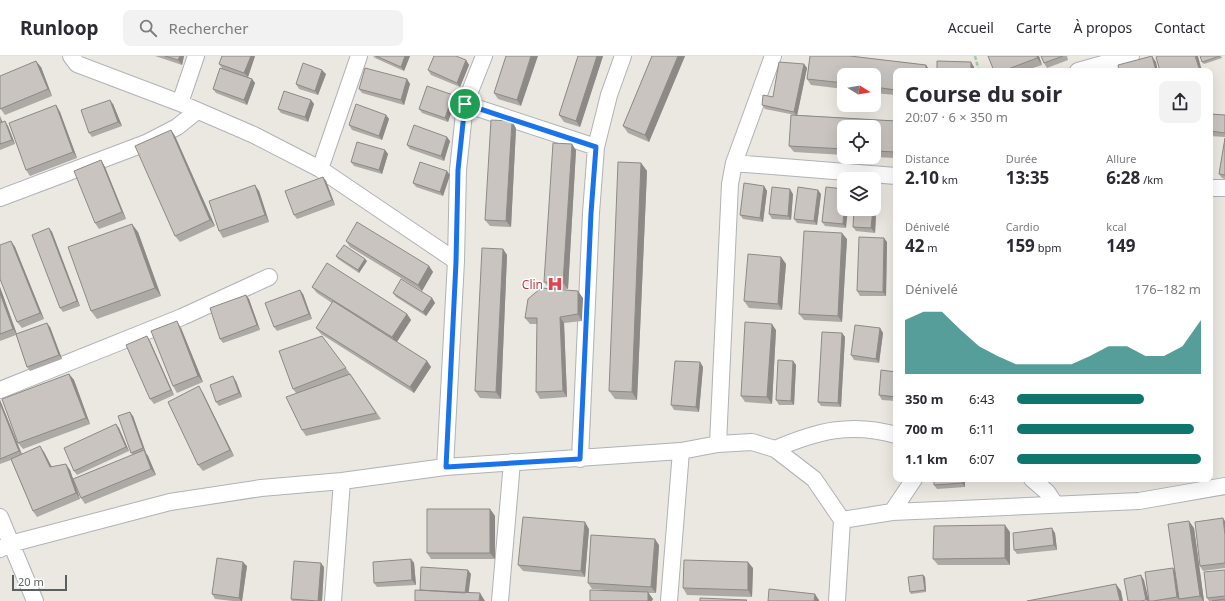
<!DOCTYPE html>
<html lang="fr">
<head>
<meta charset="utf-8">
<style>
  :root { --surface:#fff; --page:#f2f2f3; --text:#2b2b33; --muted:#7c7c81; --line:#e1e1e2; --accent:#0f766e }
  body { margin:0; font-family:"Noto Sans",sans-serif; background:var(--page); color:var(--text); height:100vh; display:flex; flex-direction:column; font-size:15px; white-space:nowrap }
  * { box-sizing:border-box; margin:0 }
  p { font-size:13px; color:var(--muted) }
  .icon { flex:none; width:22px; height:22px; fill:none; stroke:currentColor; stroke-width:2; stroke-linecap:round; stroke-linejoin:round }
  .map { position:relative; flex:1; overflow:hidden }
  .sheet { position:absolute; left:893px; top:12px; width:320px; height:414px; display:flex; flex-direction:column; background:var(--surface); border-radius:8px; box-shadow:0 4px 16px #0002 }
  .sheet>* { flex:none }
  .needle { width:26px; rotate:101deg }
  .controls { position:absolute; left:837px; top:12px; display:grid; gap:8px }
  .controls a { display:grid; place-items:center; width:44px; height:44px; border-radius:8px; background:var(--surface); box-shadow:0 4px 16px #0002; font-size:20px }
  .scale { position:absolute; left:12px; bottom:10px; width:55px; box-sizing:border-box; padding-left:4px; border:2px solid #5a5f61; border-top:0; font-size:11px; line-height:14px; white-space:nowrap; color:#5a5f61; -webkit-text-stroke:3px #fff; paint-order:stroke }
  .pin { position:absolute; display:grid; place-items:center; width:34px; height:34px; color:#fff; margin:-17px; border:2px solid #fff; border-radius:50%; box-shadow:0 1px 4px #0007 }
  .round { display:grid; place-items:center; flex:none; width:42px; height:42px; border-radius:8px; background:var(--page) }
  .headline { display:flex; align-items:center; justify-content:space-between; height:68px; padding:0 12px }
  h1 { font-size:22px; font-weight:700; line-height:30px }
  .stats { display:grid; grid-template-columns:repeat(3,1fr); gap:6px; height:68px; padding:4px 12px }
  .stats div { display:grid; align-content:center }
  .stats b { font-size:17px; font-weight:700 }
  .stats small { font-size:11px; font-weight:400 }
  .stats p { font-size:11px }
  .chart { height:112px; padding:8px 12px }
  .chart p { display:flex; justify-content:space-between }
  .chart svg { width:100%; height:72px; margin-top:4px; fill:var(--accent); opacity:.7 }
  ul { padding:0 12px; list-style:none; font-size:13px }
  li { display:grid; grid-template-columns:64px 48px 1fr; align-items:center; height:30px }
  li i { height:10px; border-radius:5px; background:var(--accent) }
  header { display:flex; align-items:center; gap:24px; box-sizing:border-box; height:56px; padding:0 20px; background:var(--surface); border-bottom:1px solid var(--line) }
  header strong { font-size:19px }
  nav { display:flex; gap:22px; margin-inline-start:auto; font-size:14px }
  .search { width:280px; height:36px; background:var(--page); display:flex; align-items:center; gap:10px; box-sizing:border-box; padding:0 14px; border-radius:8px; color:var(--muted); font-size:15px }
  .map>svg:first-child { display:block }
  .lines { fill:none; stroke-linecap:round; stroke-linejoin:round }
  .minor-casing { stroke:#afb3b6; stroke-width:18 }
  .path { stroke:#a1cda3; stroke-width:2.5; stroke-dasharray:4 2; stroke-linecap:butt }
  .minor { stroke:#fff; stroke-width:16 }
  .wall { fill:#ada9a5 }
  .shaded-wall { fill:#8d8986 }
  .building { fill:#c9c4c0; stroke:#8d8986 }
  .route-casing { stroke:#fff; stroke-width:8 }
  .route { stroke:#1a73e8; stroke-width:5 }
  .labels { text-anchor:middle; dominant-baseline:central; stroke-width:3; stroke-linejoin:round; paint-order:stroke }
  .health-label { font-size:12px; fill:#be3a42; stroke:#fff; text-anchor:end }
</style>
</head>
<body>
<header>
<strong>Runloop</strong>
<div class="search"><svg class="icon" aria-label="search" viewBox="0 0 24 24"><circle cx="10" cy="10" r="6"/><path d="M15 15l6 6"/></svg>Rechercher</div>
<nav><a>Accueil</a><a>Carte</a><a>À propos</a><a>Contact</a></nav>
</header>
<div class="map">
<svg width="1225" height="545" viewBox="0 0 1225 545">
  <rect width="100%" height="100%" fill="#ebe7e1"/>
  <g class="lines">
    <defs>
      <path id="minor" d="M71,0L77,8L180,47L254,79L320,113L456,205
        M1078,15L1131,0
        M180,47L196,0
        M465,48L596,91
        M734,107L896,120
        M320,113L359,0
        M1210,132H1225
        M0,142L146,87L177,71L197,55
        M0,334L182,261L269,221
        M718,388L730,128L734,107L773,0
        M775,393C817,375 851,366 896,379
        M580,403L591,157L596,91L609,39L623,0
        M445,411L456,205L458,114L465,48L484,0
        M1032,423L1047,436L1055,448
        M892,456L914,423
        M0,461L35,545
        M842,464L892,456L1139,445L1225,430
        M0,493L10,488L170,446L261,432L342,425L445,411L681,395L718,388L752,386L775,393L814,423L842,464L837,545
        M333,545L342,425
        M500,545L512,406
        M669,545L681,395"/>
    </defs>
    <use href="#minor" class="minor-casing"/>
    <path class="path" d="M975,0L979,15"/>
    <use href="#minor" class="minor"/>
  </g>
  <path class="wall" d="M155,0H184L182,9Z
    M255,0L248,21L252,23L255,27L247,49L216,37L213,33L222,12L219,8Z
    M373,0H410L404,15L375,2Z
    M506,0L521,50L498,43L494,37Z
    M578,0H603L580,71L564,66L559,59Z
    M652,0H685L649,86L628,77L623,70Z
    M810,0H850L926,9L930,15H896V39L874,37V19H844V33L811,29L807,23Z
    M988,0H1039L1042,9L1024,15H994Z
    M1041,0H1067L1068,4L1047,12L1044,7Z
    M1221,0L1222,2L1204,8L1202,6Z
    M466,4L469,9L460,31L431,19L428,14Z
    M804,8L807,12L797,59L896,65V102L874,101V71H844V99L794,96L789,90L795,59L765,53L762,49L773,41Z
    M41,11L52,40L5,59L0,52Z
    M326,18L318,39L299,33L296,28Z
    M407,23L410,28L404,49L362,37L359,33Z
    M456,43L448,66L422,57L419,53Z
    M311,44L314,48L308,66L281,57L278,53Z
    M113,48L122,70L92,81L89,77Z
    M56,49L60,56L77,102L30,120L26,114Z
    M1210,58L1225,59V81L1210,80Z
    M386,59L389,63L382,84L352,74L349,69Z
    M0,60L2,66L8,70L15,88L0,94Z
    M516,72L511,171L490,170L485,164Z
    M171,74L175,80L215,170L180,186L175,180Z
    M1225,82V123L1222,122L1219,118Z
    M450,85L444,105L410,93L407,89Z
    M385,94L388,98L382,118L354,110L351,106Z
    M576,94L568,233H550L583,242L582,265L564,267L567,341L540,343L536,336L537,268H530L525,262L549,232L544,226Z
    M101,104L105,111L126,163L99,173L95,167Z
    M641,107L647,115L637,344L615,343L609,335Z
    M450,119L443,140L416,131L413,127Z
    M323,121L326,125L335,149L297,163L294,159Z
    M764,130L767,135L763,166L743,163L740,159Z
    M826,131L846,172L825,170L822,166Z
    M259,135L269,166L223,182L219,175Z
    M874,137L877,141L875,177L856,175L853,171Z
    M793,138L791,164L772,163L769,158Z
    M821,138L817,169L797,167L794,163Z
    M49,172L52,176L80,250L63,256L60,252Z
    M138,176L161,240L97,263L91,255Z
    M847,183L842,266L804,264L799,258Z
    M11,185L15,191L44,263L22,272L17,266Z
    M346,185L429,210L433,216L422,235L350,191Z
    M887,186L886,240H860L857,235Z
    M503,193L507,199L501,343L480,342L475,335Z
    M336,200L365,203L367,205L359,217L338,203Z
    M781,201L786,208L782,254L749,252L744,245Z
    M0,231L17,278L50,271L62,303L30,315L27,311L16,279L0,285Z
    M312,231L407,258L411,264L397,286L427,305L431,311L414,337L321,278L316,272L332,247L317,237Z
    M393,237L432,242L435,247L426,260L396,241Z
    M303,238L312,263L277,275L274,271Z
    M246,239L249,243L260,274L223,287L220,283Z
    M181,272L203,326L177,337L173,330Z
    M880,272L883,277L879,307L854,304L851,299Z
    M776,274L772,348L745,346L741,340Z
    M842,277L845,281L841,351L821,350L818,346Z
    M150,285L174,339L154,348L150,343Z
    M793,305L796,309L794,349H779L776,344Z
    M700,306L703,311L699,356L674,354L671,349Z
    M346,312L381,363L306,380L302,374L296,337L293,333Z
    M896,316V345L882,344L879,339Z
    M69,318L74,324L90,368L23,393L18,387Z
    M236,325L242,341L219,350L216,346Z
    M203,337L234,400L203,415L198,409Z
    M0,344L22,398L44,396L51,410L70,414L80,443L37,461L33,455L11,404L0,408Z
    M133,360L146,397L148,400L156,419L85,448L81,442L133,399L131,397Z
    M119,372L129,395L77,419L74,415Z
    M934,423H965V431L937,433L934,429Z
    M490,453L495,460V503H431L427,497Z
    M1225,465V512L1203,515L1200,510Z
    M1194,472L1204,545H1149L1175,514Z
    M589,473L585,521L523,515L518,509Z
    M1010,476V509H938L933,503Z
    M1055,477L1057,494L1017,498L1014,494Z
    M659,489L656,537H648L653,543L636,536L592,533L588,527Z
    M411,503L414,507L416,529L377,531L374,527Z
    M247,510L242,545H233L215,543L212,538Z
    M324,511L322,545H292L291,543Z
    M753,512L752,541L687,539L683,532Z
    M1225,514V545H1209L1207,542Z
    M923,519L925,521L926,536L911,538L910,536Z"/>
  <path class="shaded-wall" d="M180,0H184L182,9L178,4Z
    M251,0H255L248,21L244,17Z
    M405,0H410L404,15L401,11Z
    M531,0H538L521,50L517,44Z
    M597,0H603L580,71L576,65Z
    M678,0H685L649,86L645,79Z
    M1037,0H1039L1042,9L1037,2Z
    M1152,0L1156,6L1158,15H1156Z
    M1195,0H1198L1202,15H1200Z
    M466,4L469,9L460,31L457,27Z
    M36,5L41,11L52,40L48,33Z
    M971,6L974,11V15H971Z
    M804,8L807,12L797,60L794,56Z
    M926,9L930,15H926Z
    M322,14L326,18L318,39L315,35Z
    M252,23L255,27L247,49L244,44Z
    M407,23L410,28L404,49L401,44Z
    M453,39L456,43L448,66L445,62Z
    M110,44L113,48L122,70L118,66Z
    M311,44L314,48L308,66L305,61Z
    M56,49L60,56L77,102L73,96Z
    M386,59L389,63L382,84L379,80Z
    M0,60L4,70L1,66Z
    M5,65L8,70L15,88L12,84Z
    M512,65L516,72L511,171L506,165Z
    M171,74L175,80L215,170L210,164Z
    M447,81L450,85L444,105L441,100Z
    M572,88L576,94L568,233L563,227Z
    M385,94L388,98L382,118L379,114Z
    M101,104L105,111L126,163L122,156Z
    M641,107L647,115L637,344L632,336Z
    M447,115L450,119L443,140L440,136Z
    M323,121L326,125L335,149L332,144Z
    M255,129L259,135L269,166L265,159Z
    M764,130L767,135L763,166L760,162Z
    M790,133L793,138L791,164L788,160Z
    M818,134L821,138L817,169L814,165Z
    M874,137L877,141L875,177L871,172L873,153H874Z
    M844,153H848L846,172L843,168Z
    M132,168L138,176L161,240L155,232Z
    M49,172L52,176L80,250L77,245Z
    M842,177L847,183L842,266L838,260Z
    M884,182L887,186L886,240L883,236Z
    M11,185L15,191L44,263L40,257Z
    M503,193L507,199L501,343L496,336Z
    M781,201L786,208L782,254L778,248Z
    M365,203L367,205L359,217L358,214Z
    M429,210L433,216L422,235L418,229Z
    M0,231L17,279L13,273L0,237Z
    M300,234L303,238L312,263L309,258Z
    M578,235L583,242L582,265L578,258Z
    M246,239L249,243L260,274L257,269Z
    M432,242L435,247L426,260L423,256Z
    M407,258L411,264L396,287L392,281Z
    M560,261L564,267L567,341L563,335Z
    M177,265L181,272L203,326L198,320Z
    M47,267L50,271L62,303L59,299Z
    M772,268L776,274L772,348L767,341Z
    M880,272L883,277L879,307L876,303Z
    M842,277L845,281L841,351L838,347Z
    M147,280L150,285L174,339L171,334Z
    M427,305L431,311L414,337L410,331Z
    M793,305L796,309L794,349L791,345Z
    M700,306L703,311L699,356L696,351Z
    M69,318L74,324L90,368L86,362Z
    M233,320L236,325L242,341L239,337Z
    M199,330L203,337L234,400L230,394Z
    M0,344L22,399L19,395L0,347Z
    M130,356L133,360L146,397L143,392Z
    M116,368L119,372L129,395L126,391Z
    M40,390L44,396L55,417L50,411Z
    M144,394L148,400L156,419L151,413Z
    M66,408L70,414L80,443L76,437Z
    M962,423H965V431L962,427Z
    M490,453L495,460V503L490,497Z
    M1223,462L1225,465V479Z
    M1189,465L1194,472L1204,545H1203L1200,540Z
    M585,466L589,473L585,521L581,515Z
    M1005,469L1010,476V509L1005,502Z
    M1052,472L1055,477L1057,494L1054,489Z
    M655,483L659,489L656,537L651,531Z
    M411,503L414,507L416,529L412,524Z
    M243,506L247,510L242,545H241L239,542Z
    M748,506L753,512L752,541L748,534Z
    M321,507L324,511L322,545H318Z
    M1173,512L1176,516L1179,543L1180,545L1177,541Z
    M468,514L471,518L468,542L465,538Z
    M923,519L925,521L926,536L925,534Z
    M1141,519L1144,524L1149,545H1147L1146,544Z
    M1116,528L1121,535L1123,545H1120Z
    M648,536L653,543L652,545H648Z
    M480,537L485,545H479Z
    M815,538L819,544V545H814Z"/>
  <path class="building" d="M165,0H180L178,4Z
    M222,0H251L244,17L219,8Z
    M376,0H405L401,11Z
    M434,0H456L466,4L457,27L428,14Z
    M506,0H531L517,44L494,37Z
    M578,0H597L576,65L559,59Z
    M652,0H678L645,79L623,70Z
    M810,0H850L926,9V15H896V34L874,31V19H844V27L807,23Z
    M988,0H1037V2L1003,15H994Z
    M1041,0H1063L1044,7Z
    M1152,0L1156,15H1119L1118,9Z
    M1158,0H1195L1200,15H1160L1156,1Z
    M1200,0H1220L1202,6Z
    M36,5L48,33L0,53V20Z
    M937,5L971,6V15H937Z
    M779,6L804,8L794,56L762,49L763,39L773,41Z
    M303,7L322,14L315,35L296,28Z
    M220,12L252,23L244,44L213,33Z
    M365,12L407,23L401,44L359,33Z
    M427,30L453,39L445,62L419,53Z
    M284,35L311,44L305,61L278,53Z
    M110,44L118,66L89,77L81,54Z
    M356,48L386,59L379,80L349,69Z
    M56,49L73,96L26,114L9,67Z
    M1210,58L1225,59V77L1210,75Z
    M791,59L896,65V96L874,95V71H844V93L789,90Z
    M491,64L512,65L506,165L485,164Z
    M5,65L12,84L0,88V67Z
    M414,69L447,81L441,100L407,89Z
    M171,74L210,164L175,180L135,90Z
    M1225,82V119L1219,118Z
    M357,86L385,94L379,114L351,106Z
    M553,87L572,88L563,227L544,226Z
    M101,104L122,156L95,167L74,115Z
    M420,106L447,115L440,136L413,127Z
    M618,106L641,107L632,336L609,335Z
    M323,121L332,144L294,159L285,135Z
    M744,127L764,130L760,162L740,159Z
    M255,129L265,159L219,175L209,145Z
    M772,131L790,133L788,160L769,158Z
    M798,131L818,134L814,165L794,163Z
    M826,131L844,133V153L843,168L822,166Z
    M854,153H873L871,172L853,171Z
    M357,166L429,210L418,229L346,185Z
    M132,168L155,232L91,255L68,191Z
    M49,172L77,245L60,252L32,179Z
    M804,175L842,177L838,260L799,258Z
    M859,181L884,182L883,236L857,235Z
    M11,185L40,257L17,266L0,223V189Z
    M344,189L365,203L358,214L336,200Z
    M482,192L503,193L496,336L475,335Z
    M748,198L781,201L778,248L744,245Z
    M327,207L407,258L392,281L312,231Z
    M401,223L432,242L423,256L393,237Z
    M541,232L578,235V258L560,261L563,335L536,336L537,262H525L528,243Z
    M300,234L309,258L274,271L265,247Z
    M0,237L13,273L0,278Z
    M246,239L257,269L220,283L210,252Z
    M333,245L427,305L410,331L316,272Z
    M177,265L198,320L173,330L151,275Z
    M745,266L772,268L767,341L741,340Z
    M47,267L59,299L27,311L16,278Z
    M855,269L880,272L876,303L851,299Z
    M822,276L842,277L838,347L818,346Z
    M147,280L171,334L150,343L126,289Z
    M322,280L346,312L293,333L279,295Z
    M778,304L793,305L791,345L776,344Z
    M675,305L700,306L696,351L671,349Z
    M881,314L896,316V341L879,339Z
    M69,318L86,362L18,387L2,343Z
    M350,318L376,357L302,374L286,341Z
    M233,320L239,337L216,346L210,329Z
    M199,330L230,394L198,409L168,346Z
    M0,347L19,395L0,403Z
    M130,356L143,392L131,397L118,360Z
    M116,368L126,391L74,415L64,392Z
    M40,390L50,411L66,408L76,437L33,455L11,403Z
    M144,394L151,413L81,442L73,423Z
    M934,423H962V427L934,429Z
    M427,453H490V497H427Z
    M523,461L585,466L581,515L518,509Z
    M1223,462L1225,479V507L1200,510L1195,466Z
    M1189,465L1200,540L1179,543L1168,468Z
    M1005,469V502L933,503L934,470Z
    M1052,472L1054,489L1014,494L1013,477Z
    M591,479L655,483L651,531L588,527Z
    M217,502L243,506L239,542L212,538Z
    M411,503L412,524L374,527L373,506Z
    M684,504L748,506V534L683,532Z
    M294,505L321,507L318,545L291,543Z
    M421,511L468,514L465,537L420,534Z
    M1173,512L1177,541L1153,545H1149L1145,516Z
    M1225,514V540L1207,542L1204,516Z
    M923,519L925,534L910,536L908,521Z
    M1141,519L1146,544L1140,545H1128L1124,523Z
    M1116,528L1120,545H1027Z
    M769,533L815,538L814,545H768Z
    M415,534L480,537L479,545H415Z
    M590,534L648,536V545H590Z
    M700,542L747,544L746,545H700Z
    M1225,543V545H1212Z"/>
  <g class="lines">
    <defs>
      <path id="route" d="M465,48L596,91L591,157L580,403L446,411L456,206L458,114Z"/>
    </defs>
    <use href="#route" class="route-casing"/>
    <use href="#route" class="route"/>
  </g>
  <defs>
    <symbol id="hospital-bare" viewBox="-9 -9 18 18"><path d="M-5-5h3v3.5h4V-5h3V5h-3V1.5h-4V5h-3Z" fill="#e0444e" stroke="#fff" stroke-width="2.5" paint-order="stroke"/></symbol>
  </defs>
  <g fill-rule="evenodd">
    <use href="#hospital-bare" x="544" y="217" width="22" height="22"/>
  </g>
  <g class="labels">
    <g class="health-label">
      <text x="543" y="228">Clin</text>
    </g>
  </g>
</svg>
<div class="controls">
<a><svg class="needle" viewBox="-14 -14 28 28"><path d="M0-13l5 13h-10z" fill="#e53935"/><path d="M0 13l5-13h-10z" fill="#7c7c81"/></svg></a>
<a><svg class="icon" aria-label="locate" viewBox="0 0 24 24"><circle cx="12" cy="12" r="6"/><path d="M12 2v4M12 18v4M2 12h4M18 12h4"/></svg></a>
<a><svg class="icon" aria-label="layers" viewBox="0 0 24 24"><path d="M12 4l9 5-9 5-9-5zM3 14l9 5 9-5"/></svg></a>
</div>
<div class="scale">20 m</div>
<div class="pin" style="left:465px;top:48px;background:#1e9e55"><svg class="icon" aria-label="arrive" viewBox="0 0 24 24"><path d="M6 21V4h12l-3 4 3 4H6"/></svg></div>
<section class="sheet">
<div class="headline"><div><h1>Course du soir</h1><p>20:07 · 6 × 350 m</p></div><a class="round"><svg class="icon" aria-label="share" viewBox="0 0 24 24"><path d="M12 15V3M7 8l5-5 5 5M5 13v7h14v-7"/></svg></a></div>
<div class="stats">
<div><p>Distance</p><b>2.10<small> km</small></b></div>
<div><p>Durée</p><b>13:35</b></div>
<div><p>Allure</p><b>6:28<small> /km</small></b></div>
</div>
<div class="stats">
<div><p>Dénivelé</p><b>42<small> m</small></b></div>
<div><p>Cardio</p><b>159<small> bpm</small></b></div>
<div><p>kcal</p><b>149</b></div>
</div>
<div class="chart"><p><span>Dénivelé</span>176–182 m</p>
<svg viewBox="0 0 160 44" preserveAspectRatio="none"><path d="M0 44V11L10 6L20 6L30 17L40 27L50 33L60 38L70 38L80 38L90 38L100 33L110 27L120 27L130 33L140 33L150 27L160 11V44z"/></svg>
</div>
<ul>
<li><b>350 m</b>6:43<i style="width:69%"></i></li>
<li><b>700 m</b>6:11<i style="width:96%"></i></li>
<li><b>1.1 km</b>6:07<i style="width:100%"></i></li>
</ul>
</section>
</div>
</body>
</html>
